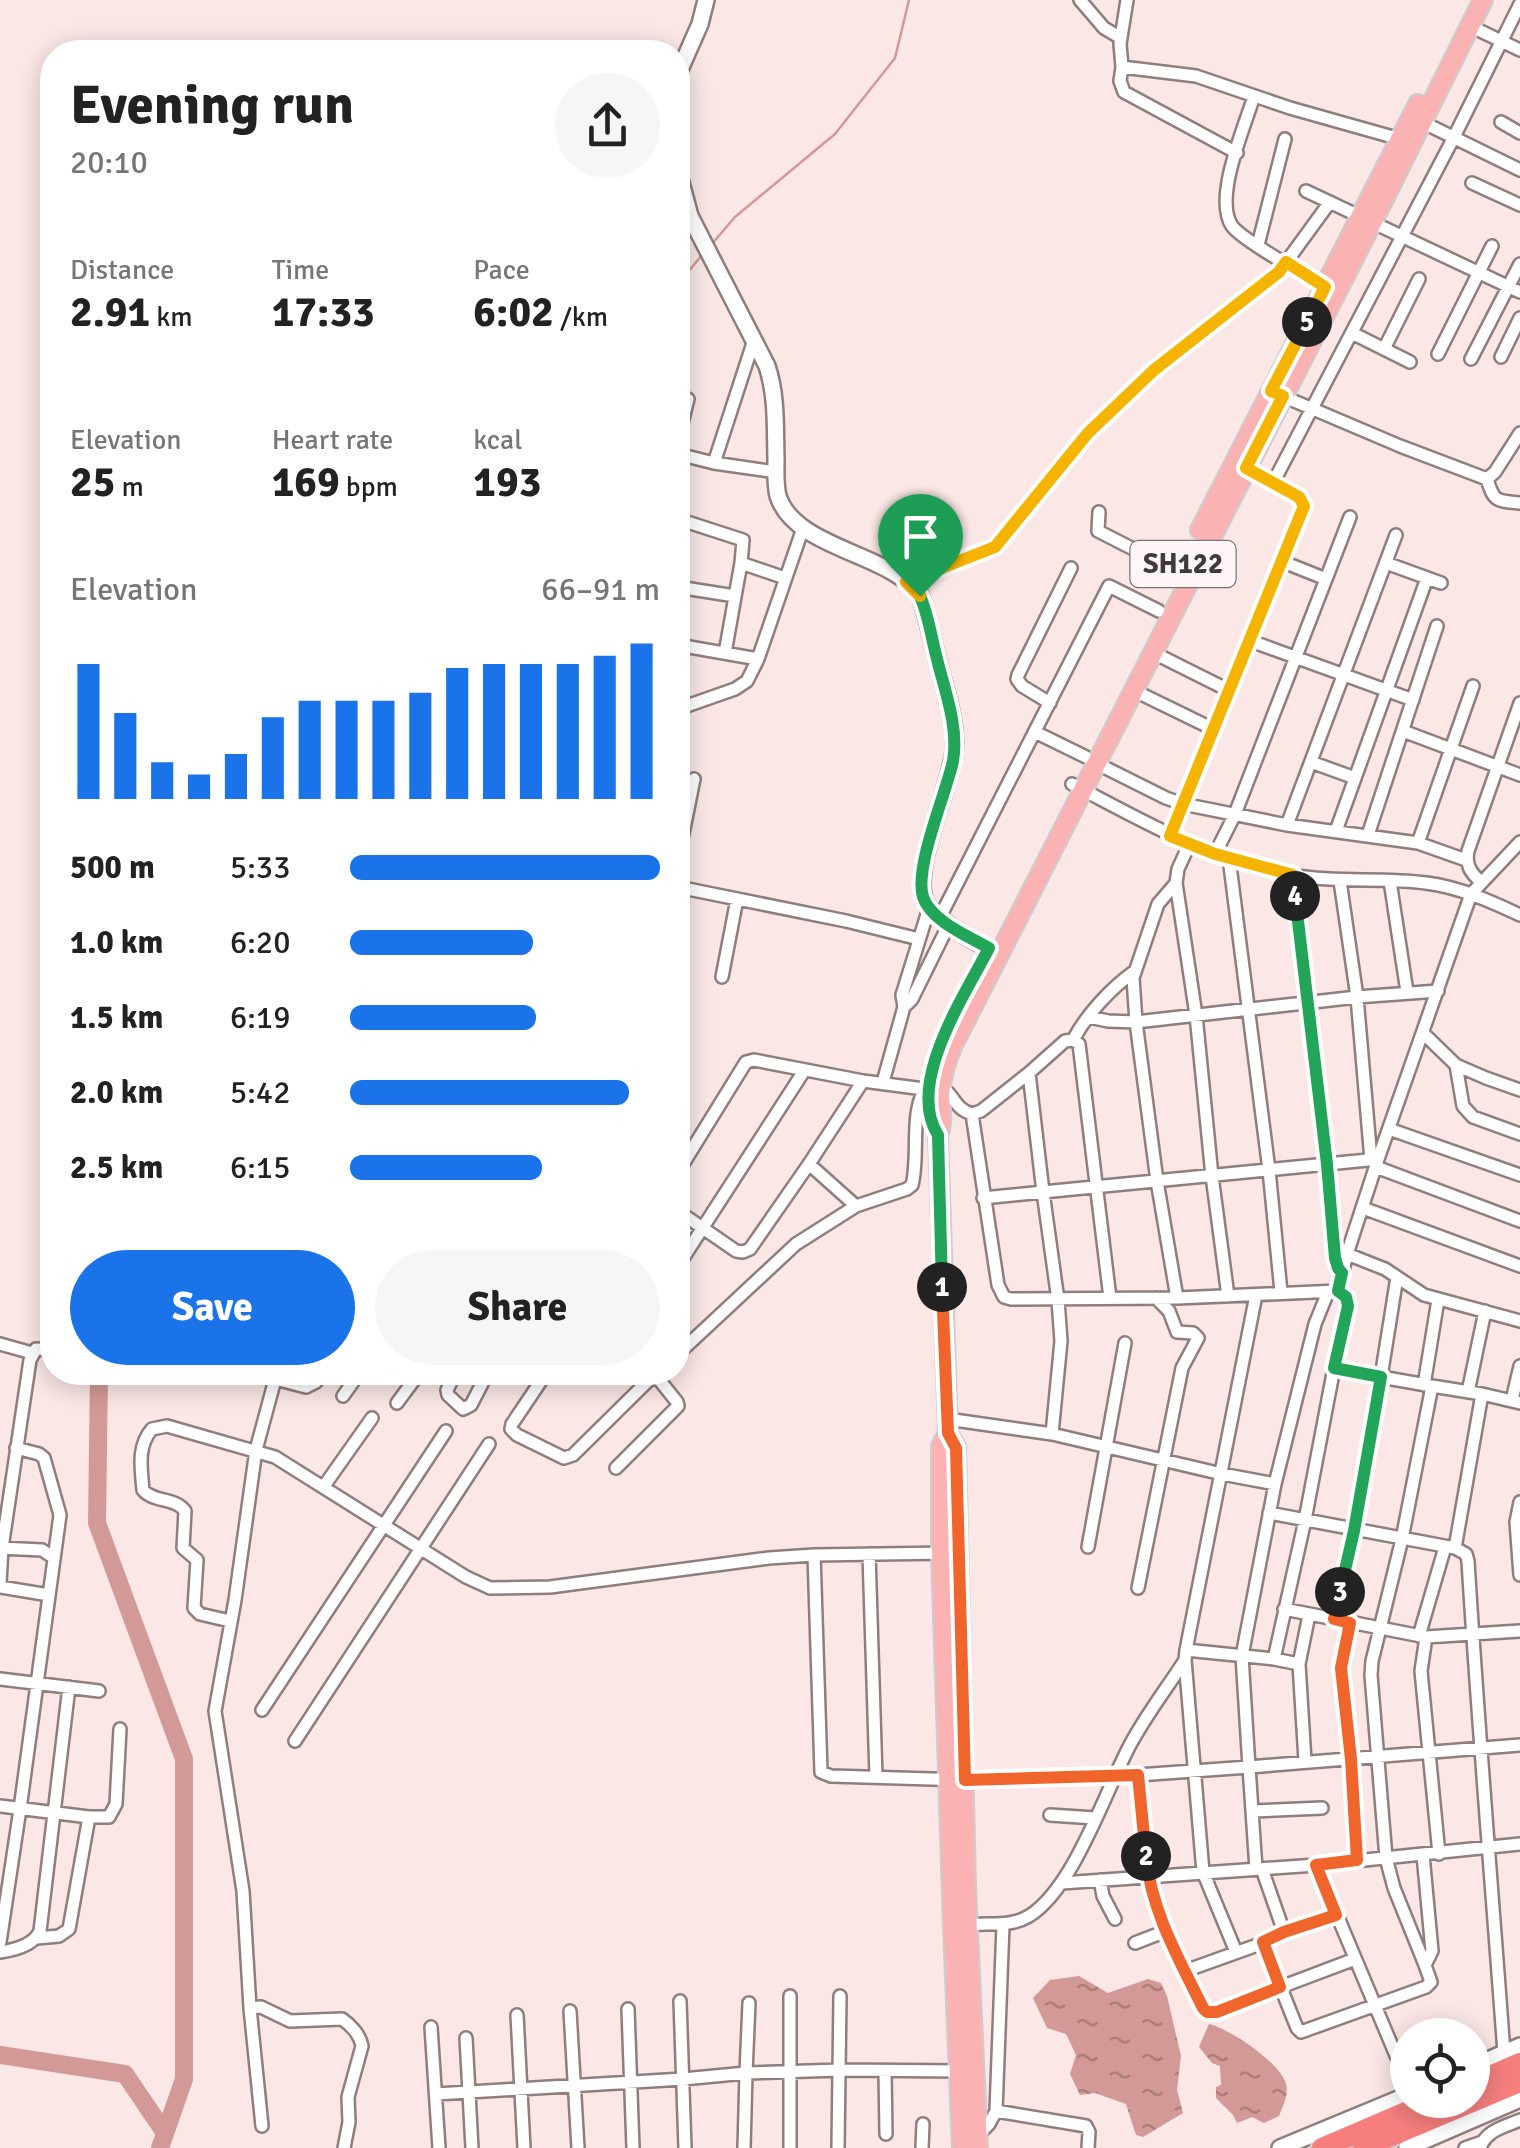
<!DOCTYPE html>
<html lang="en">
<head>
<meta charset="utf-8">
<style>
  :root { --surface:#fff; --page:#f6f6f6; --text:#222; --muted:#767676; --accent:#1a73e8 }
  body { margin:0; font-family:Signika,sans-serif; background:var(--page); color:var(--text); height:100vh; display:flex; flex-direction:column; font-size:38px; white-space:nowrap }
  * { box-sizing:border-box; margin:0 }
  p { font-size:32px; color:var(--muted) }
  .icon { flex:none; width:55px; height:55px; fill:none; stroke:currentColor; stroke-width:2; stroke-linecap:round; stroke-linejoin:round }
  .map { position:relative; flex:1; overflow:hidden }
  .side { position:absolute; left:40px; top:40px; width:650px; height:1345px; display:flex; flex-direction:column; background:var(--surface); border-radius:40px; box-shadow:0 5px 25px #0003 }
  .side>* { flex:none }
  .fabs { position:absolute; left:1390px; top:2018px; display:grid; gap:20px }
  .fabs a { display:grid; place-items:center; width:100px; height:100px; border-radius:50%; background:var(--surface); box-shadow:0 5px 25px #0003; font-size:50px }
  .pin { position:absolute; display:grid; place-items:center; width:85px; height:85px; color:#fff; margin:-102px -42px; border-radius:50% 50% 50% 0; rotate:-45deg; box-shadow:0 0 10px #0007 }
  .pin .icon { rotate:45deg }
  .km { position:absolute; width:50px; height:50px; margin:-25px; border-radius:50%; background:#222; color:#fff; font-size:28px; line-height:50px; text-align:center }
  .round { display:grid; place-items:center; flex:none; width:105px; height:105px; border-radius:52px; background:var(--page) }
  .head { display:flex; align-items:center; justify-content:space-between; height:170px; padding:0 30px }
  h1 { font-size:55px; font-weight:800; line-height:75px }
  .figures { display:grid; grid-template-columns:repeat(3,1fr); gap:15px; height:170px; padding:10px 30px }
  .figures div { display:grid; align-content:center }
  .figures b { font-size:42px; font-weight:800 }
  .figures small { font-size:28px; font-weight:400 }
  .figures p { font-size:28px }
  .chart { height:280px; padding:20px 30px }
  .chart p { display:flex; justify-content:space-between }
  .chart svg { width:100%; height:180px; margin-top:10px; stroke:var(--accent); stroke-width:6 }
  .action { display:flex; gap:20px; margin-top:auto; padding:20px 30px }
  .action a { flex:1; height:115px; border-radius:60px; background:var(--accent); color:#fff; font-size:40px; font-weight:800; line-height:115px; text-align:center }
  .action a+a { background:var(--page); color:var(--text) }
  ul { padding:0 30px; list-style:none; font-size:32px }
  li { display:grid; grid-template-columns:160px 120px 1fr; align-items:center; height:75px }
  li i { height:25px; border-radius:12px; background:var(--accent) }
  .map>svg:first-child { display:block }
  .water { fill:url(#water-ripples) }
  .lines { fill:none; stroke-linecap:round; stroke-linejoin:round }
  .stream { stroke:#d29996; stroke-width:2.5 }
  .river { stroke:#d29996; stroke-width:18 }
  .street-casing { stroke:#8f7e7d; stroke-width:16 }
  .secondary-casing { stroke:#8f7e7d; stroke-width:20 }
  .primary-casing { stroke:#cecccc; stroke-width:22 }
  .highway-casing { stroke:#cecccc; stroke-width:25 }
  .street { stroke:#fff; stroke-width:11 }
  .secondary { stroke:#fff; stroke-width:15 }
  .primary { stroke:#fab2b2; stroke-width:18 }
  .highway { stroke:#f67f7e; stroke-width:20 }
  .split-1-casing { stroke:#fff; stroke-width:20 }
  .split-2-casing { stroke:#fff; stroke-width:20 }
  .split-3-casing { stroke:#fff; stroke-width:20 }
  .split-4-casing { stroke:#fff; stroke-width:20 }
  .split-5-casing { stroke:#fff; stroke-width:20 }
  .split-6-casing { stroke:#fff; stroke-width:20 }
  .split-1 { stroke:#22a559; stroke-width:12 }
  .split-2 { stroke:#f0652b; stroke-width:12 }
  .split-3 { stroke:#f0652b; stroke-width:12 }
  .split-4 { stroke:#22a559; stroke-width:12 }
  .split-5 { stroke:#f5b400; stroke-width:12 }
  .split-6 { stroke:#f5b400; stroke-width:12 }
  .labels { text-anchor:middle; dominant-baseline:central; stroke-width:8; stroke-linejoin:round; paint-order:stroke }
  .shield { fill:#fff7f7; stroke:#7a7372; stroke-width:2.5 }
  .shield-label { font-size:28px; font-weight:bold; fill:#413a39 }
</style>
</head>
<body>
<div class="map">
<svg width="1520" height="2148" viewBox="0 0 1520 2148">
  <defs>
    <pattern id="water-ripples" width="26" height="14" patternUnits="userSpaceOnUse" patternTransform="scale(2.5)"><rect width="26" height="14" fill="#d29996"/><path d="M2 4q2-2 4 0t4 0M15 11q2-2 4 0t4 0" fill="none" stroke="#ac7e7b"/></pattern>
  </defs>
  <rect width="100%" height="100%" fill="#fae7e6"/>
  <path class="water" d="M1079,1976L1108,1993L1148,1979L1161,1983L1167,1996L1181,2056L1177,2090L1183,2113L1143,2137L1136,2135L1126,2104L1095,2093L1080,2095L1070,2074L1076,2055L1066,2034L1047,2028L1033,1998L1050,1980Z
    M1209,2024C1228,2028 1281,2063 1286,2084C1289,2094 1283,2106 1279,2116L1264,2123L1252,2117L1237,2123L1233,2115L1216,2098V2087L1221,2085L1220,2066L1212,2063L1199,2047Z"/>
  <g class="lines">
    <path class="stream" d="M711,245L735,217L835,134L895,58L909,0
      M678,284L702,255"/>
    <path class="river" d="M99,1372L97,1523L184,1759V2079L160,2148
      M0,2055L125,2074L165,2133"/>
    <defs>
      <path id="street" d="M1080,0L1104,28L1121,38
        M1127,0L1120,44L1122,67L1120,81L1124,92L1237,153
        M1470,26L1520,50
        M1122,67L1196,76L1290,108L1400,139
        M1254,96C1245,126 1213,198 1232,226C1243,241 1306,275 1325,287
        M1416,119L1520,170
        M1501,122L1520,133
        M1472,183L1520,205
        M1306,191L1520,292
        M1258,245L1285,139
        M1352,333L1410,362
        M1384,349L1419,279
        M1438,354L1492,246
        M1501,357L1520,318
        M1471,359L1520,264
        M1280,395L1400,446L1487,479L1495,472L1520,433
        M678,439L688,399
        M678,454L714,463L776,472
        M714,463L754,340
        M1487,479C1494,502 1496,501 1520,503
        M1273,483L1454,137L1520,4
        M1099,512L1098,531L1143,554L1176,577
        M678,519L743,540L741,563L725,653
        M1281,561L1326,579
        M741,563L785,578
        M1386,563L1441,583
        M906,582L995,547L1088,433L1154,369L1279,272L1330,202
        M678,587L735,596
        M1248,640L1413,700
        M678,645L758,659
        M1152,652L1228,690
        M1133,690L1213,729
        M1050,703L1022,686L1017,679L1018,675L1071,568
        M678,709L735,689L747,681L758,659L803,528
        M1403,731L1520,775
        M1035,732L1086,757
        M1311,762L1355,778
        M1096,763L1166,798L1183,804L1287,825L1418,843L1466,860
        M1072,784C1147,823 1212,862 1297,876C1340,883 1384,877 1426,883C1459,887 1490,901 1520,915
        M1287,825L1396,535
        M1336,831L1427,578
        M1368,835L1437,626
        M1170,836L1303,505L1299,497L1246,468
        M1418,843L1473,686
        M1215,854L1235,814L1350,517
        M1229,858L1269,1170L1281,1292
        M678,859L694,779
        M1293,875L1327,1164L1335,1258L1337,1268L1343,1273
        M1340,881L1357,997L1371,1160
        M1390,881L1407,992
        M1481,882C1471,873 1465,865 1468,851L1520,703
        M1176,883L1196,1015L1212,1176L1228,1296
        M678,887L846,921L919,939
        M940,917L1109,586L1159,611
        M722,977L737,899
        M904,1007L912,999L949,924
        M1089,1017L1108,1021L1136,1022L1357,997L1438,991
        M1423,1033L1456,1065L1486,1078L1520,1090
        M1073,1040C1087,1014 1111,988 1135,971
        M1456,1065L1463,1106L1473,1117L1520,1134
        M1029,1073L1065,1041L1073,1040L1079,1044L1110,1298
        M678,1078L682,1071
        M883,1082L904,1007L902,995L929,908
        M972,1114L998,1285L1004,1297L1011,1299L1177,1298L1338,1291
        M1389,1129L1520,1175
        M809,1164L863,1081
        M1376,1167L1520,1221
        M678,1172L746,1062L754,1060L863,1081L924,1089
        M1363,1208L1520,1266
        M678,1211L736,1251L743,1252L750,1249L809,1164L856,1206
        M1347,1254L1385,1269L1424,1295L1520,1321
        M678,1266L804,1071
        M1338,1291L1347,1254L1378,1159L1471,894L1520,842
        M1328,1292L1315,1324L1275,1484L1242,1656L1249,1767L1520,1745
        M1177,1298L1157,1181L1136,1022L1133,978L1158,904L1176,883L1178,869L1189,845
        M0,1344L32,1353
        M678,1354L796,1244L856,1206L907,1189L912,1185C920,1156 908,1106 929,1084C957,1088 949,1107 972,1114L981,1111L1029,1073L1043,1192L983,1198
        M1334,1368L1348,1306L1346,1297L1338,1291
        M456,1372L447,1390L448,1395L463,1409L471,1405L488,1372
        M527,1372L541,1381
        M547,1372L512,1424L511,1429L517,1435L564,1458L573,1455L657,1372
        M275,1379L306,1387L316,1382L323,1372
        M1424,1385L1438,1300
        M1468,1392L1485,1311
        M343,1396L360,1372
        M1512,1400L1520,1366
        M397,1403L420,1372
        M947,1419L1052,1434L1222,1474L1275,1484
        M1052,1434L1061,1341L1058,1300L1043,1192L1378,1159
        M616,1468L678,1406L677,1402L653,1372
        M324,1486L372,1418
        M1520,1502L1516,1522L1520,1575
        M1269,1513L1455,1548L1466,1554L1468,1561C1478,1725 1492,1889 1504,2053
        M1088,1547L1125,1343
        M0,1548L42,1550L53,1557
        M1455,1548L1482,1394
        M869,1554L876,1777
        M814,1555L821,1772L831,1776L965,1780L1138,1775C1141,1808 1142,1844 1148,1877C1157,1923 1182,1966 1203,2008L1207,2012L1217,2011L1355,1959
        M0,1583L2,1548L30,1360L36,1349L52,1350
        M0,1587L49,1595
        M1138,1588L1182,1368L1198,1338L1193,1333L1177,1332L1169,1311L1156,1298
        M1284,1609L1426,1637L1520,1631
        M1334,1619L1354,1531L1381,1377L1432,1386
        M230,1621L200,1614L194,1608L197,1560L183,1548L185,1511C175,1497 154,1503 143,1490C141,1468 137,1446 152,1429L167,1426L275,1457L466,1577L490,1588L550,1587L769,1558L814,1555L946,1553
        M1350,1623L1341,1668L1351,1759L1357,1860
        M1419,1636L1445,1547
        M1426,1637L1421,1671L1439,1854
        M1186,1650L1256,1295
        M1274,1659L1305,1520L1334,1368L1381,1377L1397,1277
        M1185,1660L1203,1872L1236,1952
        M0,1679L99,1691
        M262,1710L446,1431
        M295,1741L489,1444
        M1305,1761L1299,1664L1309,1615
        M1138,1775L1249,1767L1256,1869
        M0,1806L89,1817H109L116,1804L120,1729
        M1253,1811L1322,1808
        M1050,1815L1095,1818
        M1423,1855L1432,1951L1425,1965L1394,1888L1386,1858L1371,1675L1372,1661L1402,1539L1432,1386L1482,1394L1520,1403
        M1316,1865L1408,2084
        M1262,1869L1284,1932L1335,1915
        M1100,1880L1103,1896L1115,1919
        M1062,1883L1316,1865L1520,1844
        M962,1926C985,1921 1007,1929 1029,1916C1074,1888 1105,1792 1130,1745C1146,1715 1167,1688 1185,1660L1186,1650L1274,1659L1299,1664
        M37,1938L59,1936L69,1929L89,1817
        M0,1942L20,1809L60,1515L44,1458L39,1454L16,1448
        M1135,1943L1166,1931
        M1263,1943L1297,2028L1301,2032L1426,1987L1431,1982L1425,1965
        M0,1952C14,1950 34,1945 40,1931L69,1687
        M1185,1971L1263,1943L1284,1932
        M680,2001L685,2148
        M250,2008L261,2007L290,2021L342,2019C351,2025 360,2035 362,2046L348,2097L349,2122L344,2148
        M628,2009L633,2148
        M570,2011L578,2148
        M517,2015L524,2148
        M431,2027L439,2148
        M466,2038L472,2148
        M885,2072L886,2134
        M436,2094L683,2079L746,2073L749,2003
        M996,2111L1003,1925
        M262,2126L250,2008L243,1891L215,1711L235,1600L256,1450L277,1372
        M978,2135L989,2124L996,2111L1086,2126L1089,2132L1088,2148
        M744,2148L746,2073L840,2070L962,2071
        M790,2148V1996
        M838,2148L840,1996
        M922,2148L923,2124
        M1465,2148L1482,2142
        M1480,2148C1486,2130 1504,2127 1520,2120"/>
      <path id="secondary" d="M678,74L700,24L706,0
        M678,171L690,216L767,366C777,396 775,427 776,458C776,470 775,484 778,496C795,549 890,553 920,595C928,617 932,640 938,662C945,691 957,722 954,752C950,790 911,867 925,901C934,922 978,942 999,954
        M1472,2067L1520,2046
        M1280,2148L1408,2095
        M1407,2148L1520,2099"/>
      <path id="primary" d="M1200,530L1418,104
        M948,1433L941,1446V1553L953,1928L962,2148
        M978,2148L966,1887L956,1447L948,1433L938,1135C944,1122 940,1109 940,1095C941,1078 945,1063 952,1047L1373,221L1483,0"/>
      <path id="highway" d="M1472,2084L1520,2063
        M1322,2148L1434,2100
        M1363,2148L1520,2082"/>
    </defs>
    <use href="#street" class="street-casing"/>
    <use href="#secondary" class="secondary-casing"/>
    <use href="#primary" class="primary-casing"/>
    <use href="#highway" class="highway-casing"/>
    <use href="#street" class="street"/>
    <use href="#secondary" class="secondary"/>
    <use href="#primary" class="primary"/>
    <use href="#highway" class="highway"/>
  </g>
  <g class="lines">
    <defs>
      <path id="split-1" d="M920,596C928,614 931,635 936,655C944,689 959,726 953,761C946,794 914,867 923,897C931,921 968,936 989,948C965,995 905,1084 938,1135L942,1287"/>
      <path id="split-2" d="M942,1287L948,1433L956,1448L965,1780L1138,1775L1146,1856"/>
      <path id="split-3" d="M1146,1856C1151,1911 1179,1959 1203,2008L1207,2012H1217L1280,1987L1263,1942L1284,1932L1336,1915L1316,1865L1357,1860L1351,1759L1341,1668L1350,1623L1334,1619L1340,1592"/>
      <path id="split-4" d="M1295,896L1327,1164L1335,1258L1338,1268L1342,1273L1338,1291L1346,1297L1348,1306L1334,1368L1381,1377L1354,1531L1340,1592"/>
      <path id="split-5" d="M1295,896L1293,875L1215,854L1170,836L1304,506L1299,497L1246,468L1283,396L1271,391L1307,322"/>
      <path id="split-6" d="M920,596L906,582L995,547L1088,433L1154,370L1279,272L1286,262L1325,287L1307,322"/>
    </defs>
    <use href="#split-1" class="split-1-casing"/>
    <use href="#split-2" class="split-2-casing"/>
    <use href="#split-3" class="split-3-casing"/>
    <use href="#split-4" class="split-4-casing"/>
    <use href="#split-5" class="split-5-casing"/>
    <use href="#split-6" class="split-6-casing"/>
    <use href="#split-1" class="split-1"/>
    <use href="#split-2" class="split-2"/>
    <use href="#split-3" class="split-3"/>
    <use href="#split-4" class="split-4"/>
    <use href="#split-5" class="split-5"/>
    <use href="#split-6" class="split-6"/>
  </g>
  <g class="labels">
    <rect class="shield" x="1130.5" y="541" width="105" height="46" rx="8"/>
    <g class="shield-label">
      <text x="1183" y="564">SH122</text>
    </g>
  </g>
</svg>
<div class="fabs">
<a><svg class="icon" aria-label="locate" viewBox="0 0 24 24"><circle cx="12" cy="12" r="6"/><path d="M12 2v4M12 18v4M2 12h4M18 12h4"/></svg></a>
</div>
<div class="pin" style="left:920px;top:596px;background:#1e9e55"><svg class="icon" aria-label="arrive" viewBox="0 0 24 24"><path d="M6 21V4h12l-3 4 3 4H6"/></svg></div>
<b class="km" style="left:942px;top:1287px">1</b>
<b class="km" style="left:1146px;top:1856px">2</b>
<b class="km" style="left:1340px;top:1592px">3</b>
<b class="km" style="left:1295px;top:896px">4</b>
<b class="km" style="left:1307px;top:322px">5</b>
<section class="side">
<div class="head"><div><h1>Evening run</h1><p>20:10</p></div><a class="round"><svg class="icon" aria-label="share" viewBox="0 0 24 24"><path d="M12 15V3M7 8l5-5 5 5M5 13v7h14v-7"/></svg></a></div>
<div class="figures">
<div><p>Distance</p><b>2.91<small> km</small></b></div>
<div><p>Time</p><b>17:33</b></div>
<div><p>Pace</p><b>6:02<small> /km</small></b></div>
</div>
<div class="figures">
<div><p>Elevation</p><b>25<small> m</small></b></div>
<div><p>Heart rate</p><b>169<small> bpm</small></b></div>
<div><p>kcal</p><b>193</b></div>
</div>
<div class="chart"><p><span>Elevation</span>66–91 m</p>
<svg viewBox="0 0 160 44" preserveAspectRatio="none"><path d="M5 44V11M15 44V23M25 44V35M35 44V38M45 44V33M55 44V24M65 44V20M75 44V20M85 44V20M95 44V18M105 44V12M115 44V11M125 44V11M135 44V11M145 44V9M155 44V6"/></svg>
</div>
<ul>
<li><b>500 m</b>5:33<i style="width:100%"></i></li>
<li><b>1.0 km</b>6:20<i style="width:59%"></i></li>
<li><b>1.5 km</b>6:19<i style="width:60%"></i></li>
<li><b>2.0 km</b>5:42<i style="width:90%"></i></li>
<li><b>2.5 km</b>6:15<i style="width:62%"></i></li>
</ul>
<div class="action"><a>Save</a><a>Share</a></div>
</section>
</div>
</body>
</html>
